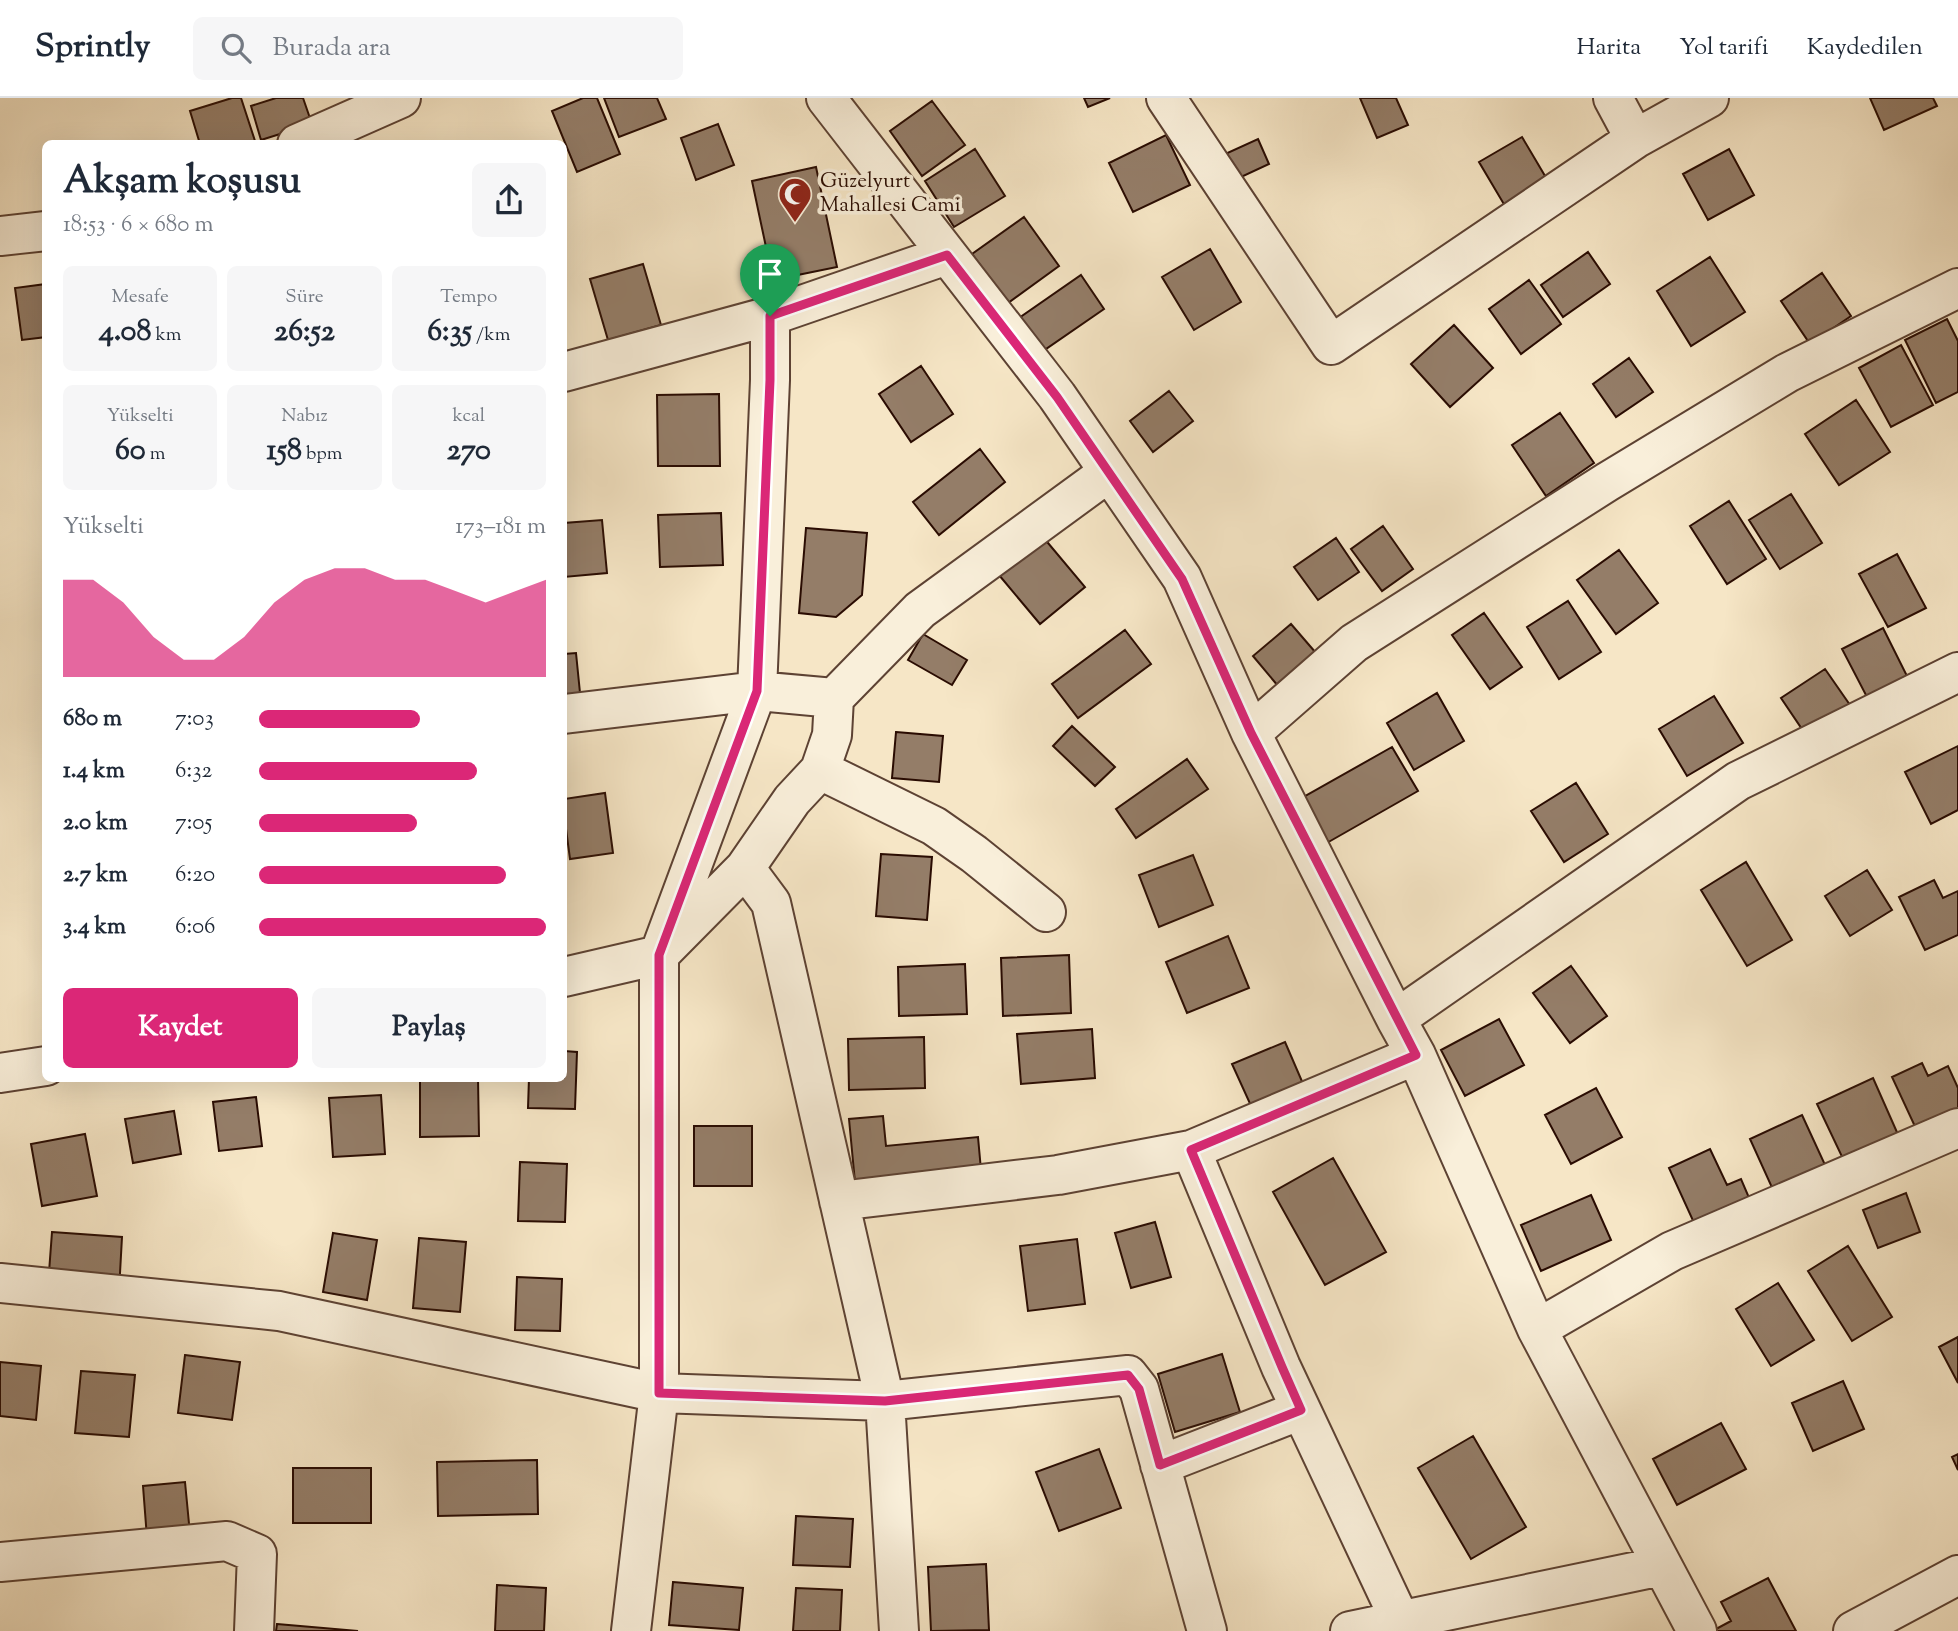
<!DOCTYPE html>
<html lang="tr">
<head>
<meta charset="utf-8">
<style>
  :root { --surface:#fff; --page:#f6f6f7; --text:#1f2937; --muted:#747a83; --line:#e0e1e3; --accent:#db2777 }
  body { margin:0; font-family:"Sorts Mill Goudy",serif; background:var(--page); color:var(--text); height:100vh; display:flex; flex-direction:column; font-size:26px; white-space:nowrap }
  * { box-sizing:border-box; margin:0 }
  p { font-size:23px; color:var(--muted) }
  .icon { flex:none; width:38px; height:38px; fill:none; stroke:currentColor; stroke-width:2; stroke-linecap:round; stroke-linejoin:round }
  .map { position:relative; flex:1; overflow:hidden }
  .sheet { position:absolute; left:42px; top:42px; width:525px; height:942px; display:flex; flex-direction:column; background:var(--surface); border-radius:10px; box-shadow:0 7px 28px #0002 }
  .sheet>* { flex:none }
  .pin { position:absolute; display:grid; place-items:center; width:60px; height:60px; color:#fff; margin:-72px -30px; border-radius:50% 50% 50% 0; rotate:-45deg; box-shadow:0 0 7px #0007 }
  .pin .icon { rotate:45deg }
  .round { display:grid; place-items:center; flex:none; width:74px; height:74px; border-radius:10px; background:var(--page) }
  .headline { display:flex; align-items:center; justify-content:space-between; height:119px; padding:0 21px }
  h1 { font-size:38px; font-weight:700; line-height:52px }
  .metrics { display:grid; grid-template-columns:repeat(3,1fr); gap:10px; height:119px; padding:7px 21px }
  .metrics div { display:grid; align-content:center; border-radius:10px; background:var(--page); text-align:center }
  .metrics b { font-size:30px; font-weight:700 }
  .metrics small { font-size:19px; font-weight:400 }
  .metrics p { font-size:19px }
  .chart { height:196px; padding:14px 21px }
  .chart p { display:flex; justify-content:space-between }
  .chart svg { width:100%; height:126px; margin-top:7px; fill:var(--accent); opacity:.7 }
  .cta { display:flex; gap:14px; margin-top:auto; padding:14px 21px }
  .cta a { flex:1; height:80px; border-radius:10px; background:var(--accent); color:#fff; font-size:28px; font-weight:700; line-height:80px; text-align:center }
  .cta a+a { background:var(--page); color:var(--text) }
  ul { padding:0 21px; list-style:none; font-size:23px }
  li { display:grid; grid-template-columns:112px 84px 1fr; align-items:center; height:52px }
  li i { height:18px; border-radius:9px; background:var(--accent) }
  header { display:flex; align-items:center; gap:42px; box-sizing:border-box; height:98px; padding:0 35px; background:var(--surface); border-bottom:2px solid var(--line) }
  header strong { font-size:33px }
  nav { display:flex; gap:38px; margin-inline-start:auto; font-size:24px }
  .search { width:490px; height:63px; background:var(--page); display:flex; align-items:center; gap:18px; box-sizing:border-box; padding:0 24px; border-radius:10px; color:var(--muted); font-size:26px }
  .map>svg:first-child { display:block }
  .building { fill:#947d68; stroke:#2a0c02; stroke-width:2 }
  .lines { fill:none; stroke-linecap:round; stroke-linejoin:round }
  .minor-casing { stroke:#5d4233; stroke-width:42 }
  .minor { stroke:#f9efda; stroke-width:38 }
  .route-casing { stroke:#fff; stroke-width:14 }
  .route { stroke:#db2777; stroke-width:9 }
  .labels { text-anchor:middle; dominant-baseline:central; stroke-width:7; stroke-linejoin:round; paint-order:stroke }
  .poi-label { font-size:21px; fill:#2a0c02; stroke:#f9efda; text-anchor:start }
</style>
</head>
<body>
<header>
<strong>Sprintly</strong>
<div class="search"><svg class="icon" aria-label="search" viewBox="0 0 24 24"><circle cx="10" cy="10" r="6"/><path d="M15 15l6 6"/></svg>Burada ara</div>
<nav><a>Harita</a><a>Yol tarifi</a><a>Kaydedilen</a></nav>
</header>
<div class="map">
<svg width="1958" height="1533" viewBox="0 0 1958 1533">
  <rect width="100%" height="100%" fill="#f6e6c6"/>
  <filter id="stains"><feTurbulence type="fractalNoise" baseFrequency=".00286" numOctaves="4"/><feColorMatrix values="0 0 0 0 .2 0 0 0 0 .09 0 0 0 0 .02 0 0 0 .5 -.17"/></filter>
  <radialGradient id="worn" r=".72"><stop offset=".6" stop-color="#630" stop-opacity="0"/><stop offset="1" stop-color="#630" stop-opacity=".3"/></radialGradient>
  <path class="building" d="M232,0H241L255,43L248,46H200L190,13Z
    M276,0H303L312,26L261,42L251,8Z
    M583,0H597L620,56L577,74L552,13Z
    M604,0H657L666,21L619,39Z
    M1084,0H1110L1088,9Z
    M1360,0H1396L1408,27L1377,40Z
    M1870,0H1933L1937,8L1884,32Z
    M932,3L965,47L922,78L890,33Z
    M718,26L734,67L696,82L681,40Z
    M1166,37L1190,87L1133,114L1109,65Z
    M1522,39L1548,83L1505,108L1479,64Z
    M1258,41L1269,66L1224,87L1212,62Z
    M975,51L1005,98L954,129L925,83Z
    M1729,51L1754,97L1708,122L1683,76Z
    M816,69L837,169L773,182L752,83Z
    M1024,119L1059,168L1008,205L972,156Z
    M1210,151L1241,204L1194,232L1162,179Z
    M1588,154L1610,186L1563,219L1541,187Z
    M1710,159L1745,214L1691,248L1657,193Z
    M643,166L661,227L608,242L590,181Z
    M1822,175L1851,218L1810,246L1781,203Z
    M1081,177L1104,211L1043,253L1019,220Z
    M1529,182L1561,226L1521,256L1489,211Z
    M46,186V239L22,242L15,190Z
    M1947,221L1958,243V294L1936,305L1905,242Z
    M1454,227L1493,270L1450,309L1411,266Z
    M1901,247L1933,307L1891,329L1859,270Z
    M1629,260L1653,294L1616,319L1593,286Z
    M921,268L953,316L911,344L879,296Z
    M1169,293L1193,323L1153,354L1130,323Z
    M719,296L720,368H658L657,297Z
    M1856,302L1890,354L1839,387L1805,336Z
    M1560,315L1594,365L1546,398L1512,347Z
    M980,351L1005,384L939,437L913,404Z
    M1791,396L1822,445L1780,471L1749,422Z
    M1729,403L1766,461L1727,486L1690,428Z
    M721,415L723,467L660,469L658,417Z
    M602,422L607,475L564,479V425Z
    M1383,428L1413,471L1382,493L1351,451Z
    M806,430L867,435L862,497L836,519L799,515Z
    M1043,439L1085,489L1040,526L999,477Z
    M1336,440L1359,474L1318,502L1294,469Z
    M1619,452L1658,505L1616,536L1577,482Z
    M1897,456L1926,510L1888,529L1859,476Z
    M1568,503L1601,554L1559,581L1527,529Z
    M1484,515L1522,569L1490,591L1452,537Z
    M1291,526L1316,555L1278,588L1253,558Z
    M1883,530L1908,580L1868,601L1842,551Z
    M1125,532L1151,566L1078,620L1052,586Z
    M923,536L967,562L952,587L908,562Z
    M576,555L580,595L564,597V556Z
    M1825,571L1850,607L1806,637L1781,600Z
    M1437,595L1464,643L1414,672L1387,625Z
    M1714,598L1743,645L1687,678L1659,631Z
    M1072,628L1115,669L1095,688L1053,648Z
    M896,634L943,638L939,684L892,680Z
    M1958,648V712L1931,726L1905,674Z
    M1392,649L1418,693L1318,750L1293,705Z
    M1187,661L1208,691L1136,740L1116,711Z
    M1576,685L1608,736L1564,764L1531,713Z
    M605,695L613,755L570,761L564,716V701Z
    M881,756L932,759L927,822L876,818Z
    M1193,757L1213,807L1159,829L1139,777Z
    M1746,764L1792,842L1747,868L1701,792Z
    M1867,772L1892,812L1850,838L1825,798Z
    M1934,782L1943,800L1958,793V837L1925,852L1899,799Z
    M1228,838L1249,890L1187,915L1166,864Z
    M1069,857L1071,915L1003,918L1001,860Z
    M965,866L967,916L899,918L898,869Z
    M1571,868L1607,918L1570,945L1533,895Z
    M1499,921L1524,967L1465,998L1441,952Z
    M1092,931L1095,980L1021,986L1017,936Z
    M924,939L925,990L849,992L848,941Z
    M1285,944L1304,988L1252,1010L1232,966Z
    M564,953L577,954L575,1011L528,1010L529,980H564Z
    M1922,965L1928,978L1948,968L1958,990V1017L1918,1035L1892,979Z
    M420,980H478L479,1038L420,1039Z
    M1873,980L1900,1041L1845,1065L1817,1006Z
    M1596,990L1622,1039L1571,1066L1545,1017Z
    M381,997L385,1056L333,1059L329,1000Z
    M256,999L262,1048L219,1053L213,1004Z
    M174,1013L181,1056L133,1065L125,1021Z
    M1802,1017L1826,1069L1774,1094L1750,1041Z
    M883,1018L886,1048L978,1039L982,1083L856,1095L849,1021Z
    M694,1028H752V1088H694Z
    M85,1036L97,1098L42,1108L31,1046Z
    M1710,1051L1727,1087L1741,1081L1750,1102L1695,1127L1669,1070Z
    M1333,1060L1386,1154L1325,1187L1273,1094Z
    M520,1064L567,1066L565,1124L518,1123Z
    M1906,1095L1920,1134L1878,1150L1863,1112Z
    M1591,1097L1611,1142L1541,1173L1521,1127Z
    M1155,1124L1171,1179L1131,1190L1115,1135Z
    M52,1134L122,1139L119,1193L48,1188Z
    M333,1135L377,1142L367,1202L323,1194Z
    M419,1140L466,1144L460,1214L413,1210Z
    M1077,1141L1085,1206L1028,1213L1020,1148Z
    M1848,1148L1892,1219L1852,1243L1808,1173Z
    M517,1179L562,1181L560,1233L515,1232Z
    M1778,1185L1814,1242L1771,1268L1736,1211Z
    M1958,1239V1285L1939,1249Z
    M1222,1256L1240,1314L1175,1334L1158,1276Z
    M185,1257L240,1264L232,1322L178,1315Z
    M0,1264L41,1268L36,1322L0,1318Z
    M81,1273L135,1277L129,1339L75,1335Z
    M1843,1283L1864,1331L1813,1353L1792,1305Z
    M1721,1325L1746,1371L1677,1407L1653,1361Z
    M1473,1338L1526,1429L1471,1461L1418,1370Z
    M1099,1351L1121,1410L1059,1433L1036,1374Z
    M1958,1356V1372L1952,1359Z
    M537,1362L538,1416L438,1418L437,1364Z
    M293,1370H371V1425H293Z
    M185,1384L190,1436L147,1440L143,1388Z
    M796,1418L853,1421L850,1469L793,1467Z
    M986,1466L989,1532L931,1533L928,1469Z
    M1768,1480L1796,1533H1717L1716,1531L1731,1523L1721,1504Z
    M673,1484L743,1490L739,1532L669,1527Z
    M497,1487L546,1490L544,1533H495Z
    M796,1490L842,1492L840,1533H793Z
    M277,1526L358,1533H276Z"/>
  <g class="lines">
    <defs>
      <path id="minor" d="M826,0L1057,298L1182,480L1251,635L1396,921L1416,957L1537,1231L1697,1533
        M1166,0L1331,247L1635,41L1709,0
        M1613,0L1635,41
        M297,46L401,0
        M0,138L46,133
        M564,274L770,218L947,157
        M564,616L757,593L834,600
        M1251,635L1354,545L1607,384L1787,275L1958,190
        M820,672L934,728L974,756L1046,814
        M745,770L771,805L885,1303L899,1533
        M564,879L659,857L757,593L770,282V218
        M1396,921L1738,683L1958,574
        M0,975L46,968
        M1191,1052L1281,1269L1400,1522
        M839,1103L1058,1077L1191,1052L1416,957
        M0,1185L279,1213L659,1295L885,1303L1128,1277L1139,1291L1207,1533
        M1537,1231L1672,1153L1958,1030
        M1160,1367L1301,1312
        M0,1464L227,1443L257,1456L254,1533
        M631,1533L659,1295V857L745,770L792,702L820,672L832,637L834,600L920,512L1109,374
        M1350,1533L1662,1468
        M1853,1533L1958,1477"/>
    </defs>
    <use href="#minor" class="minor-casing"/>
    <use href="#minor" class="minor"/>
  </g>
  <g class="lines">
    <defs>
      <path id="route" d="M947,157L1057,299L1182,481L1251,635L1416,957L1191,1052L1282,1269L1301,1312L1160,1367L1139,1291L1128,1277L885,1303L659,1295V857L757,593L770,282V218Z"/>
    </defs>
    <use href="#route" class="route-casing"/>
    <use href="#route" class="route"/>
  </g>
  <defs>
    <symbol id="mosque-pin" viewBox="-11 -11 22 30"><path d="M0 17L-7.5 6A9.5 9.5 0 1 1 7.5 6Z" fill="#8f2418" stroke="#f9efda"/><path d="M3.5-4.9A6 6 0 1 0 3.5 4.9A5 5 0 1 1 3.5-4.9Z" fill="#fff"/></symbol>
  </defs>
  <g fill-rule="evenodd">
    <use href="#mosque-pin" x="776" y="77" width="38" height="52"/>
  </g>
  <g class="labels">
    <g class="poi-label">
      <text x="820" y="84">Güzelyurt<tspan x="820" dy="24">Mahallesi Cami</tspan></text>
    </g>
  </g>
  <rect width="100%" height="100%" filter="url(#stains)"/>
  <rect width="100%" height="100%" fill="url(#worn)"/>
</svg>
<div class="pin" style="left:770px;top:218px;background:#1e9e55"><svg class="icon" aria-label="arrive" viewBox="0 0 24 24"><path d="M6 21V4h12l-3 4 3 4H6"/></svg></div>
<section class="sheet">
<div class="headline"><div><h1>Akşam koşusu</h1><p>18:53 · 6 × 680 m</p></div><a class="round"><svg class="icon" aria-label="share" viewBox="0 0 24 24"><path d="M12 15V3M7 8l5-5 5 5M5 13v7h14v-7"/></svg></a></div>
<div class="metrics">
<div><p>Mesafe</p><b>4.08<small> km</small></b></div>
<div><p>Süre</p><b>26:52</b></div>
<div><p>Tempo</p><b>6:35<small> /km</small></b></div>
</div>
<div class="metrics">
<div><p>Yükselti</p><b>60<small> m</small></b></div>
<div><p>Nabız</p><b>158<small> bpm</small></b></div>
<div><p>kcal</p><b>270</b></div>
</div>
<div class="chart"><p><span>Yükselti</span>173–181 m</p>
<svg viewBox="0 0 160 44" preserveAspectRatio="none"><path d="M0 44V10L10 10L20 18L30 30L40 38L50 38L60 30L70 18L80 10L90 6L100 6L110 10L120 10L130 14L140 18L150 14L160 10V44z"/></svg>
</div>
<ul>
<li><b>680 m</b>7:03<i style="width:56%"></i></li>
<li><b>1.4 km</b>6:32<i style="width:76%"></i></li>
<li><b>2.0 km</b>7:05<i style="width:55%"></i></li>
<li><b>2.7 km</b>6:20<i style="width:86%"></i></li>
<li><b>3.4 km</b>6:06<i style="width:100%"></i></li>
</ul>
<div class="cta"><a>Kaydet</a><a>Paylaş</a></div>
</section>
</div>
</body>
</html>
